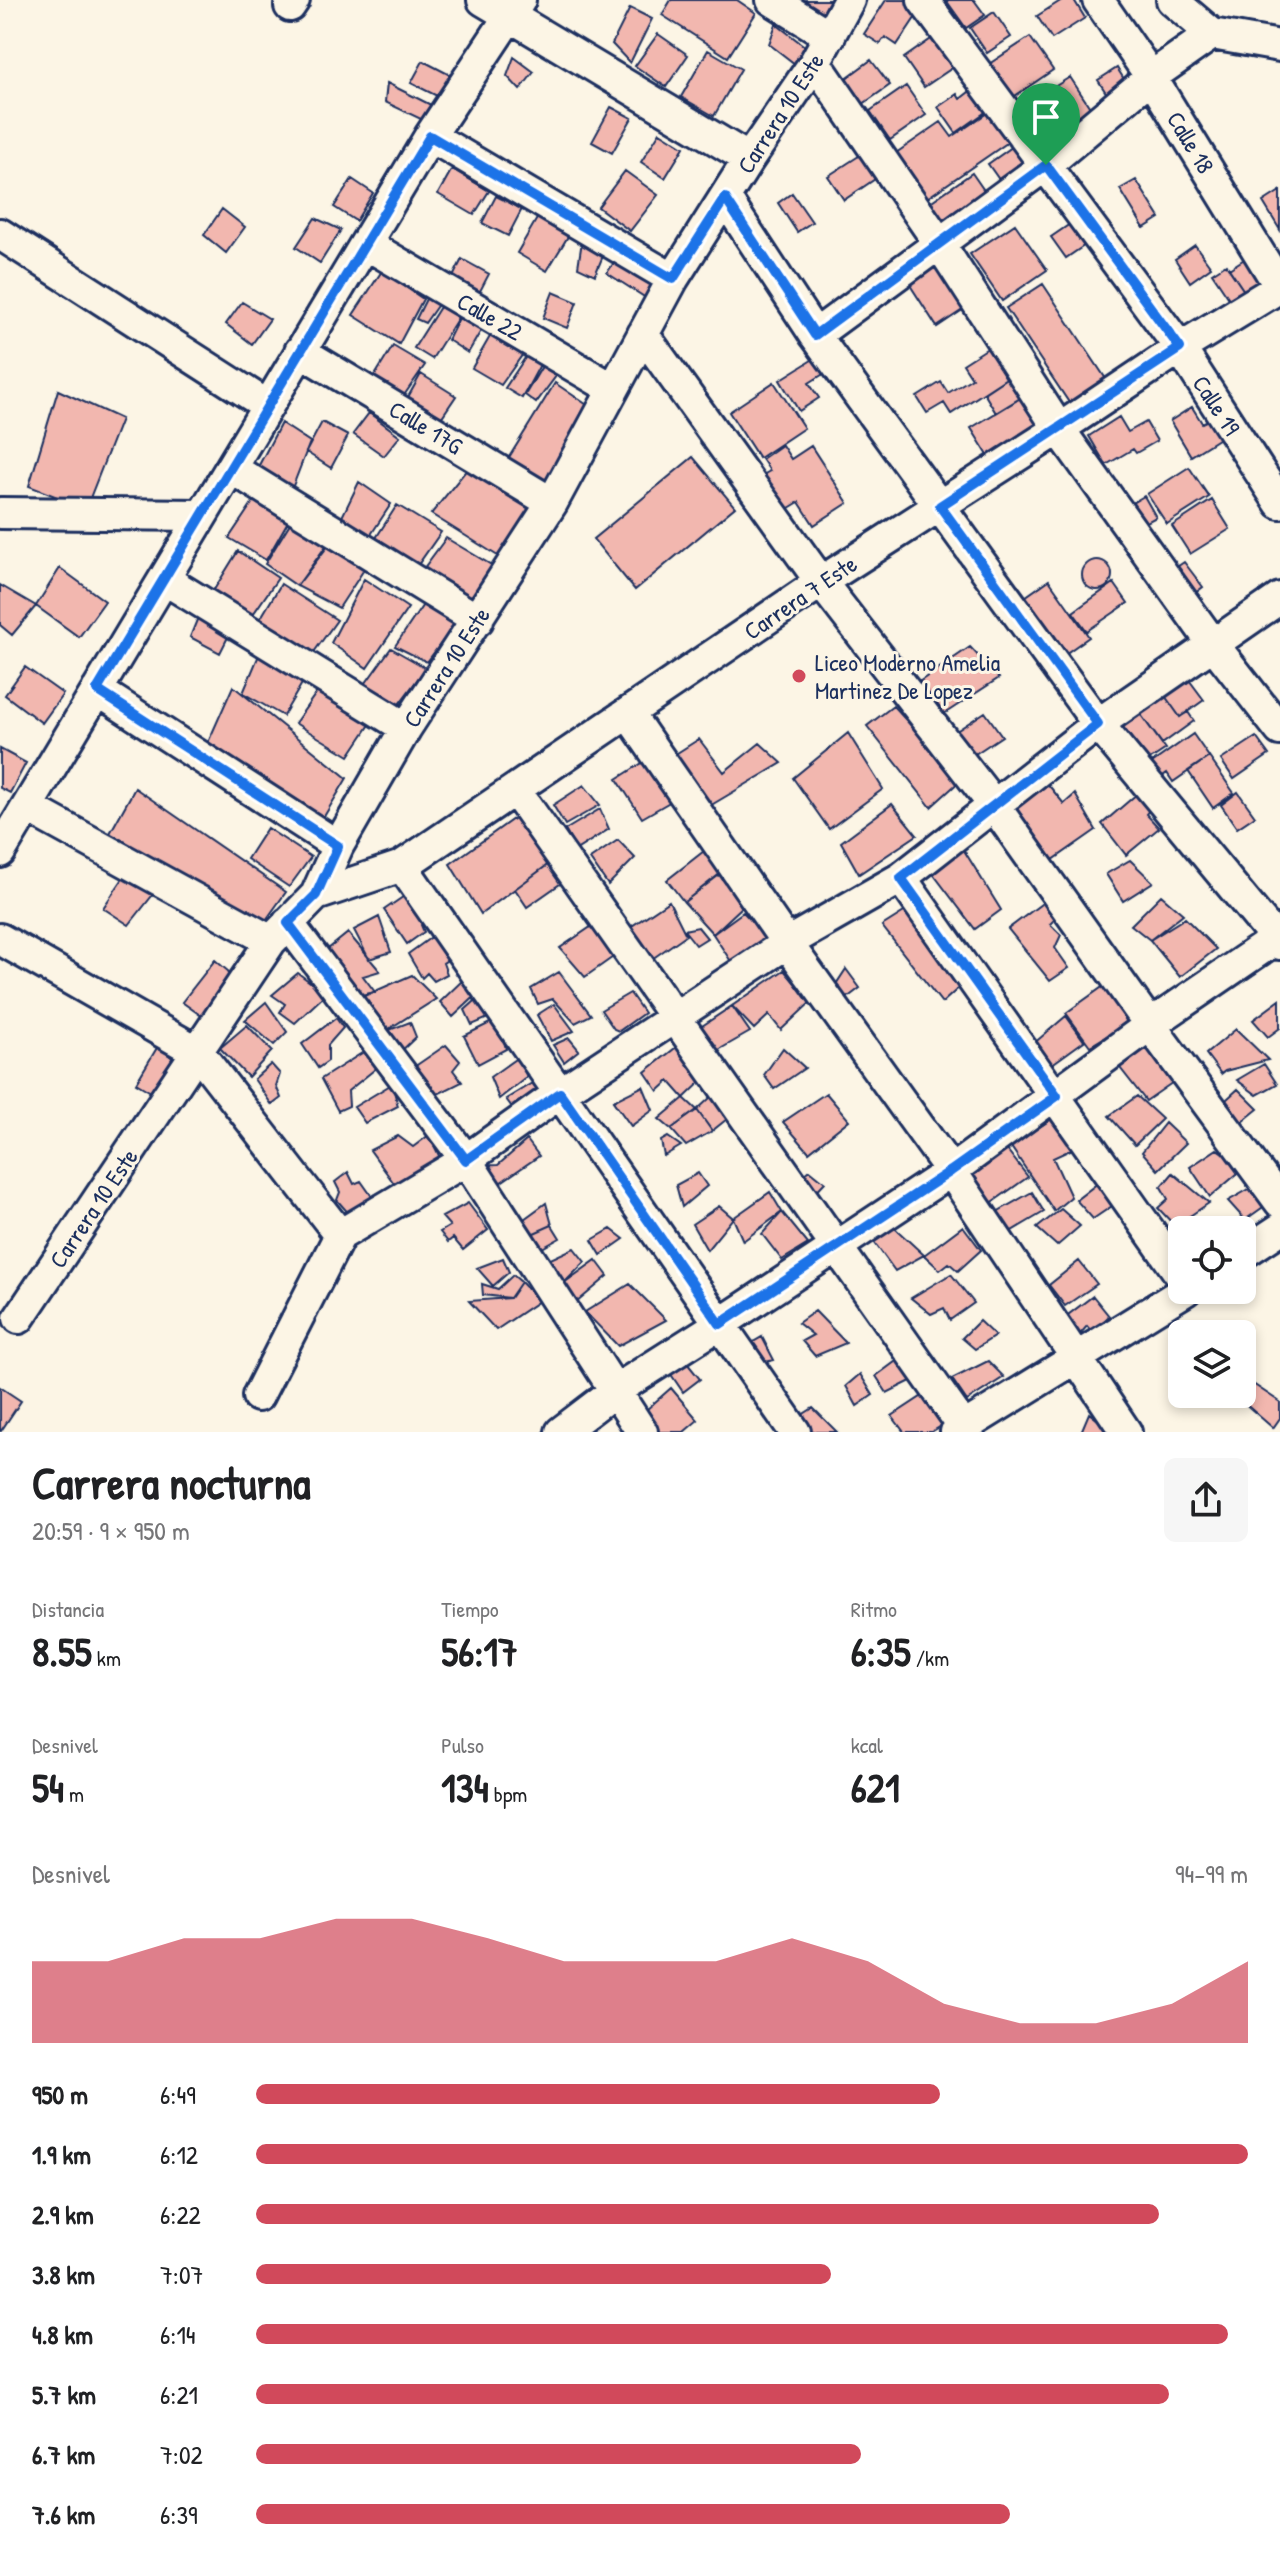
<!DOCTYPE html>
<html lang="es">
<head>
<meta charset="utf-8">
<style>
  :root { --surface:#fff; --page:#f6f6f6; --text:#202124; --muted:#757577; --accent:#d1495b }
  body { margin:0; font-family:"Patrick Hand",sans-serif; background:var(--page); color:var(--text); height:100vh; display:flex; flex-direction:column; font-size:30px; white-space:nowrap }
  * { box-sizing:border-box; margin:0 }
  p { font-size:26px; color:var(--muted) }
  .icon { flex:none; width:44px; height:44px; fill:none; stroke:currentColor; stroke-width:2; stroke-linecap:round; stroke-linejoin:round }
  .map { position:relative; height:1432px; overflow:hidden }
  .details { display:flex; flex-direction:column; background:var(--surface); flex:1 }
  .details>* { flex:none }
  .controls { position:absolute; left:1168px; top:1216px; display:grid; gap:16px }
  .controls a { display:grid; place-items:center; width:88px; height:88px; border-radius:12px; background:var(--surface); box-shadow:0 4px 12px #0003; font-size:40px }
  .pin { position:absolute; display:grid; place-items:center; width:68px; height:68px; color:#fff; margin:-82px -34px; border-radius:50% 50% 50% 0; rotate:-45deg; box-shadow:0 0 8px #0007 }
  .pin .icon { rotate:45deg }
  .round { display:grid; place-items:center; flex:none; width:84px; height:84px; border-radius:12px; background:var(--page) }
  .summary { display:flex; align-items:center; justify-content:space-between; height:136px; padding:0 32px }
  h1 { font-size:44px; font-weight:700; line-height:60px }
  .metrics { display:grid; grid-template-columns:repeat(3,1fr); gap:12px; height:136px; padding:8px 32px }
  .metrics div { display:grid; align-content:center }
  .metrics b { font-size:40px; font-weight:700 }
  .metrics small { font-size:22px; font-weight:400 }
  .metrics p { font-size:22px }
  .chart { height:224px; padding:16px 32px }
  .chart p { display:flex; justify-content:space-between }
  .chart svg { width:100%; height:144px; margin-top:8px; fill:var(--accent); opacity:.7 }
  ul { padding:0 32px; list-style:none; font-size:26px }
  li { display:grid; grid-template-columns:128px 96px 1fr; align-items:center; height:60px }
  li i { height:20px; border-radius:10px; background:var(--accent) }
  .map>svg:first-child { display:block }
  .building { fill:#f2b7af; stroke:#1b2f5e; stroke-width:2 }
  .lines { fill:none; stroke-linecap:round; stroke-linejoin:round }
  .minor-casing { stroke:#1b2f5e; stroke-width:36 }
  .minor { stroke:#fcf5e5; stroke-width:30 }
  .route-casing { stroke:#fff; stroke-width:16 }
  .route { stroke:#1a73e8; stroke-width:10 }
  .poi-dot { fill:#d1495b; stroke:#fcf5e5; stroke-width:3 }
  .labels { text-anchor:middle; dominant-baseline:central; stroke-width:6; stroke-linejoin:round; paint-order:stroke }
  .street-label { font-size:24px; fill:#1b2f5e; stroke:#fcf5e5 }
  .poi-label { font-size:24px; fill:#1b2f5e; stroke:#fcf5e5; text-anchor:start }
</style>
</head>
<body>
<div class="map">
<svg width="1280" height="1432" viewBox="0 0 1280 1432">
  <rect width="100%" height="100%" fill="#fcf5e5"/>
  <filter id="ink" filterUnits="userSpaceOnUse"><feTurbulence type="fractalNoise" baseFrequency=".0125" numOctaves="2"/><feDisplacementMap in="SourceGraphic" scale="16" xChannelSelector="R" yChannelSelector="G"/><feConvolveMatrix kernelMatrix="1 2 1 2 8 2 1 2 1" color-interpolation-filters="sRGB"/></filter>
  <g filter="url(#ink)">
    <path class="building" d="M671,0H737L756,13L728,57L662,15Z
      M778,0H840L823,27Z
      M886,0H910L919,12L897,45L885,37L880,44L864,34Z
      M946,0H974L985,15L966,28Z
      M1062,0H1074L1085,18L1052,39L1037,16Z
      M630,8L652,19L630,63L612,44Z
      M994,12L1011,37L987,53L970,28Z
      M776,24L807,48L795,64L769,44Z
      M658,34L688,55L666,87L635,66Z
      M937,35L958,64L924,87L904,58Z
      M1030,37L1053,70L1009,100L986,66Z
      M708,50L741,69L714,116L681,97Z
      M514,57L534,72L520,90L507,76Z
      M871,60L890,85L863,104L845,79Z
      M423,61L456,78L445,100L411,83Z
      M1117,68L1129,87L1110,99L1098,80Z
      M1070,77L1091,109L1050,136L1041,123L1036,126L1024,106Z
      M387,83L433,106L425,121L385,102Z
      M978,85L994,106L956,133L938,107L957,94L960,99Z
      M906,86L926,115L890,140L870,111Z
      M611,107L632,118L612,153L592,142Z
      M996,107L1017,136L927,198L896,153L941,122L952,137Z
      M660,132L684,147L665,178L641,162Z
      M1019,142L1036,167L1005,188L988,164Z
      M865,152L881,175L844,200L828,176Z
      M452,169L489,191L474,215L438,194Z
      M625,171L658,195L630,231L598,207Z
      M972,173L992,202L950,231L929,203Z
      M352,179L373,193L356,221L334,207Z
      M1136,180L1160,218L1144,228L1120,189Z
      M1280,191V230L1263,202Z
      M792,193L812,222L797,232L778,203Z
      M496,196L522,209L508,236L482,223Z
      M222,209L245,227L226,253L204,235Z
      M539,215L570,233L547,271L517,253Z
      M315,218L341,230L320,263L296,247Z
      M1076,220L1091,241L1066,258L1051,237Z
      M1015,224L1047,270L1002,301L970,254Z
      M582,241L605,251L595,275L578,267Z
      M1195,245L1211,267L1190,282L1175,259Z
      M1255,252L1272,277L1246,294L1229,269Z
      M617,258L662,286L646,298L607,273Z
      M462,259L489,274L478,295L451,281Z
      M943,259L973,303L937,327L908,282Z
      M1226,264L1246,294L1232,303L1212,273Z
      M382,271L423,299L399,344L353,315Z
      M1043,284L1106,379L1070,404L1006,308Z
      M553,292L577,302L567,328L543,318Z
      M427,297L439,303L425,323L416,319Z
      M242,302L270,319L252,344L226,324Z
      M440,307L459,316L432,359L414,348Z
      M459,318L482,329L468,353L448,340Z
      M492,333L525,351L501,385L472,368Z
      M994,344L1014,373L951,414L944,403L927,413L917,397L941,382L948,393L972,378L963,364Z
      M393,346L425,365L398,404L368,387Z
      M823,353L833,368L809,383L819,398L799,411L780,380Z
      M527,355L542,361L522,398L505,388Z
      M544,363L556,376L536,403L525,395Z
      M1014,373L1027,394L996,413L984,393Z
      M421,374L456,396L435,427L403,406Z
      M774,382L804,428L759,458L729,412Z
      M555,383L599,413L549,494L503,467Z
      M58,390L121,419L86,508L29,486Z
      M1027,394L1045,424L989,457L971,428Z
      M1192,407L1202,423L1210,419L1221,437L1191,456L1170,421Z
      M369,413L400,436L384,456L353,434Z
      M1119,417L1128,432L1146,422L1157,441L1136,453L1133,449L1106,465L1089,436Z
      M322,422L348,436L331,468L306,452Z
      M281,423L310,442L291,491L257,469Z
      M782,445L791,459L811,446L848,503L814,525L799,502L784,511L761,476L770,471L762,459Z
      M693,457L735,507L635,590L593,539Z
      M476,458L541,504L501,558L431,514Z
      M1189,467L1209,497L1167,524L1147,494Z
      M359,482L391,504L368,539L339,523Z
      M259,493L291,516L266,560L229,538Z
      M1144,496L1156,517L1145,523L1141,515L1128,523L1120,510Z
      M1212,500L1230,529L1190,554L1172,526Z
      M397,505L441,532L415,569L374,541Z
      M295,515L328,543L297,586L265,564Z
      M446,538L498,569L465,604L418,576Z
      M332,541L365,568L339,608L297,586Z
      M238,551L278,578L249,620L212,593Z
      M1082 575a15 15 0 1 1 30 0a15 15 0 1 1-30 0Z
      M1184,562L1203,587L1190,597L1171,571Z
      M60,568L105,601L79,637L36,606Z
      M364,579L408,608L367,668L331,643Z
      M1049,580L1089,637L1055,661L1015,604Z
      M1114,583L1128,603L1087,631L1073,612Z
      M281,584L337,620L309,659L256,626Z
      M0,585L36,606L12,635L0,625Z
      M427,599L458,620L427,662L395,646Z
      M203,605L234,625L220,653L190,637Z
      M264,643L307,675L283,716L243,693Z
      M970,647L999,678L941,716L916,684Z
      M391,648L426,668L396,708L363,687Z
      M25,667L63,694L42,723L5,695Z
      M1181,669L1204,700L1180,717L1158,686Z
      M322,685L373,720L349,756L295,723Z
      M233,686L347,778L319,825L202,756Z
      M1158,686L1180,717L1188,712L1194,721L1162,744L1133,704Z
      M1133,704L1166,749L1148,761L1116,717Z
      M893,706L961,780L931,807L867,726Z
      M985,712L1002,736L975,754L955,732Z
      M848,733L883,789L829,829L793,778Z
      M1193,734L1209,757L1173,782L1167,773L1159,779L1149,765Z
      M1256,737L1269,755L1234,779L1221,760Z
      M699,739L724,772L760,743L782,763L708,807L674,755Z
      M0,749L26,763L10,793L0,788Z
      M1209,757L1234,793L1213,808L1188,771Z
      M650,758L680,796L642,818L617,779Z
      M1042,777L1064,804L1075,794L1096,830L1053,860L1015,806Z
      M584,785L600,805L565,825L553,805Z
      M135,788L286,892L261,927L109,835Z
      M1238,792L1255,816L1237,828L1221,805Z
      M1138,793L1154,804L1146,814L1159,828L1126,855L1102,824Z
      M892,804L917,835L859,874L841,842Z
      M527,809L557,858L481,914L450,864Z
      M600,809L609,829L576,850L565,830Z
      M267,828L311,857L289,887L247,859Z
      M618,840L635,858L608,885L590,859Z
      M960,844L1001,910L975,929L928,867Z
      M704,851L727,869L684,902L667,880Z
      M1130,860L1153,882L1123,901L1106,874Z
      M553,861L567,879L527,907L515,889Z
      M721,873L742,907L713,934L684,902Z
      M126,874L155,892L129,925L103,908Z
      M410,892L429,917L421,925L424,932L407,944L384,910Z
      M1053,895L1063,911L1050,924L1061,935L1055,948L1069,968L1050,981L1008,929Z
      M1161,895L1183,914L1150,940L1131,925Z
      M669,901L686,935L652,959L626,930Z
      M912,907L964,983L942,1003L882,926Z
      M743,912L770,940L732,963L713,934Z
      M379,917L391,952L369,959L354,930Z
      M1185,918L1216,949L1180,977L1150,940Z
      M598,922L616,955L585,977L560,948Z
      M698,927L707,938L696,945L684,930Z
      M348,933L380,971L363,976L375,992L347,998L317,958Z
      M437,933L458,953L443,963L447,974L434,981L427,973L422,978L408,954Z
      M215,960L236,978L203,1017L182,1002Z
      M846,969L860,988L838,1005L829,995Z
      M784,970L811,1002L781,1030L769,1015L754,1029L732,1006Z
      M559,972L591,1015L575,1023L553,999L538,1004L531,989Z
      M298,973L326,994L295,1023L280,1012L285,1004L272,995Z
      M412,975L436,999L384,1032L348,1003Z
      M466,977L483,989L453,1017L440,1002Z
      M1115,978L1140,1016L1090,1046L1066,1013Z
      M630,993L644,1013L619,1031L614,1029L601,1010Z
      M483,994L500,1013L472,1025L465,1010Z
      M1280,1000V1028L1268,1037L1253,1020Z
      M266,1002L287,1032L274,1045L245,1020Z
      M554,1004L574,1031L551,1041L537,1015Z
      M732,1006L750,1032L708,1056L693,1032Z
      M1066,1016L1084,1041L1044,1070L1026,1050Z
      M336,1018L343,1028L328,1045V1061L318,1068L302,1044Z
      M498,1019L506,1049L478,1064L464,1036Z
      M410,1022L416,1037L395,1057L384,1032Z
      M247,1025L272,1051L248,1077L220,1048Z
      M1236,1029L1268,1060L1225,1071L1221,1074L1206,1054Z
      M569,1038L579,1050L564,1062L553,1045Z
      M1158,1039L1179,1078L1146,1101L1117,1064Z
      M446,1045L460,1061L453,1070L462,1082L434,1096L429,1084L421,1088L411,1069Z
      M679,1045L706,1077L684,1098L669,1081L658,1091L645,1072Z
      M158,1046L182,1066L159,1097L136,1083Z
      M370,1048L379,1066L348,1091L349,1106L338,1111L321,1079Z
      M783,1048L805,1068L774,1089L764,1075Z
      M518,1057L527,1077L499,1099L490,1077Z
      M271,1064L280,1074L276,1086L281,1098L272,1105L254,1079Z
      M1264,1064L1277,1084L1257,1095L1237,1080Z
      M537,1080L544,1101L520,1118L506,1099Z
      M392,1084L398,1106L365,1123L354,1107Z
      M643,1086L653,1110L631,1126L613,1101Z
      M1238,1089L1258,1109L1232,1130L1216,1109Z
      M826,1093L849,1120L809,1152L783,1122Z
      M712,1096L732,1115L712,1131L697,1110Z
      M1137,1096L1162,1119L1135,1145L1109,1116Z
      M684,1098L697,1110L671,1129L659,1119Z
      M697,1110L712,1131L686,1146L671,1129Z
      M1052,1119L1079,1146L1053,1158L1071,1197L1054,1211L1005,1138L1036,1129Z
      M1165,1123L1186,1143L1158,1170L1142,1152Z
      M429,1135L445,1168L401,1193L370,1150L398,1136L413,1147Z
      M668,1137L681,1146L664,1156L661,1141Z
      M527,1140L539,1156L491,1189L475,1166L498,1165Z
      M1004,1146L1028,1177L987,1206L955,1174Z
      M1217,1149L1244,1168L1210,1197L1190,1167Z
      M810,1170L825,1182L809,1199L796,1182Z
      M348,1172L354,1184L361,1181L380,1208L357,1223L337,1200L340,1192L335,1182Z
      M698,1173L707,1186L682,1207L676,1185Z
      M1173,1173L1209,1203L1175,1226L1158,1208L1168,1199L1161,1187Z
      M1098,1183L1115,1204L1093,1219L1076,1200Z
      M1260,1183L1273,1200L1245,1220L1228,1201Z
      M770,1192L782,1212L743,1241L733,1218Z
      M1032,1192L1044,1212L1005,1235L988,1217Z
      M468,1203L488,1230L463,1250L453,1238L448,1242L440,1232L450,1226L442,1217Z
      M546,1203L552,1225L525,1237L513,1227Z
      M719,1206L733,1218L707,1250L692,1224Z
      M1061,1209L1080,1226L1057,1246L1037,1228Z
      M782,1212L808,1244L782,1260L762,1234Z
      M885,1219L924,1255L895,1271L874,1242Z
      M552,1225L560,1238L535,1252L525,1237Z
      M963,1226L981,1250L958,1271L949,1263L940,1270L924,1255Z
      M611,1229L624,1239L601,1255L592,1240Z
      M574,1248L585,1262L564,1283L546,1261Z
      M503,1258L509,1272L493,1286L477,1268Z
      M596,1260L608,1276L576,1303L564,1283Z
      M1079,1261L1097,1284L1065,1306L1049,1285Z
      M951,1274L974,1303L950,1320L944,1308L931,1314L911,1298Z
      M513,1275L521,1282L510,1298L483,1295L482,1284L498,1289Z
      M521,1282L539,1301L496,1330L469,1301L510,1298Z
      M630,1284L666,1320L618,1346L585,1312Z
      M1093,1296L1109,1316L1101,1324L1106,1332L1097,1338L1087,1326L1076,1339L1060,1321Z
      M815,1311L846,1343L815,1356L802,1341L813,1335L798,1323Z
      M979,1321L995,1336L975,1349L962,1338Z
      M762,1337L774,1360L752,1365L738,1351Z
      M907,1353L921,1376L887,1393L876,1376Z
      M683,1358L700,1379L683,1392L668,1370Z
      M988,1361L1004,1377L967,1401L952,1379Z
      M860,1374L873,1395L857,1406L846,1386Z
      M1250,1382L1280,1402V1418L1273,1428L1236,1396L1242,1394V1390Z
      M0,1387L21,1401L1,1431H0Z
      M671,1388L698,1420L684,1432H651L638,1417Z
      M924,1395L943,1425L931,1432H904L892,1416Z
      M813,1408L837,1432H798L791,1422Z
      M1089,1413L1108,1428L1104,1432H1081Z"/>
    <g class="lines">
      <defs>
        <path id="minor" d="M483,0L749,159
          M772,0L830,36
          M923,0L1180,348L1280,503
          M1098,0L1151,77L1280,287
          M1172,0L1212,34L1280,46
          M290,6L294,0
          M815,62L939,243L1059,429L1213,644L1280,730
          M430,136L673,279
          M725,198L815,335L1098,724L1280,944
          M0,234L268,406
          M366,244L613,389
          M643,334L821,582L993,804L1150,1025L1280,1202
          M815,335L1046,165L1151,77L1212,34
          M300,351L552,503
          M231,468L478,620
          M0,513L202,515
          M164,579L406,728
          M97,690L338,846
          M628,713L787,943L951,1171L1126,1432
          M515,790L967,1432
          M27,807L271,941
          M0,852L430,136L520,0
          M402,866L795,1432
          M901,878L1182,1277
          M316,895L402,866L821,582L1059,429L1180,348L1280,287
          M288,923L466,1160L642,1432
          M0,939L198,1052L340,1235
          M1242,1254L1280,1229
          M19,1318L271,941L316,895L338,846L406,728L552,503L673,279L749,159L815,62L849,0
          M258,1396L340,1235L466,1160L560,1093L787,943L901,878L1098,724L1280,598
          M561,1432L616,1390L720,1324L951,1171L1150,1025L1280,936
          M956,1432L1186,1290"/>
      </defs>
      <use href="#minor" class="minor-casing"/>
      <use href="#minor" class="minor"/>
    </g>
  </g>
  <g class="lines" filter="url(#ink)">
    <defs>
      <path id="route" d="M430,136L673,279L725,198L815,335L1046,165L1180,348L940,506L1098,724L901,878L1057,1096L951,1171L720,1324L560,1093L466,1160L288,923L316,895L338,846L97,690Z"/>
    </defs>
    <use href="#route" class="route-casing"/>
    <use href="#route" class="route"/>
  </g>
  <circle class="poi-dot" cx="799" cy="676" r="8"/>
  <g class="labels">
    <g class="street-label">
      <text transform="translate(780 113) rotate(-57)">Carrera 10 Este</text>
      <text transform="translate(1191 142) rotate(59)">Calle 18</text>
      <text transform="translate(490 316) rotate(30)">Calle 22</text>
      <text transform="translate(1217 405) rotate(57)">Calle 19</text>
      <text transform="translate(426 427) rotate(31)">Calle 17G</text>
      <text transform="translate(800 597) rotate(-34)">Carrera 7 Este</text>
      <text transform="translate(446 667) rotate(-57)">Carrera 10 Este</text>
      <text transform="translate(93 1208) rotate(-56)">Carrera 10 Este</text>
    </g>
    <g class="poi-label">
      <text x="815" y="662">Liceo Moderno Amelia<tspan x="815" dy="28">Martinez De Lopez</tspan></text>
    </g>
  </g>
</svg>
<div class="controls">
<a><svg class="icon" aria-label="locate" viewBox="0 0 24 24"><circle cx="12" cy="12" r="6"/><path d="M12 2v4M12 18v4M2 12h4M18 12h4"/></svg></a>
<a><svg class="icon" aria-label="layers" viewBox="0 0 24 24"><path d="M12 4l9 5-9 5-9-5zM3 14l9 5 9-5"/></svg></a>
</div>
<div class="pin" style="left:1046px;top:165px;background:#1e9e55"><svg class="icon" aria-label="arrive" viewBox="0 0 24 24"><path d="M6 21V4h12l-3 4 3 4H6"/></svg></div>
</div>
<section class="details">
<div class="summary"><div><h1>Carrera nocturna</h1><p>20:59 · 9 × 950 m</p></div><a class="round"><svg class="icon" aria-label="share" viewBox="0 0 24 24"><path d="M12 15V3M7 8l5-5 5 5M5 13v7h14v-7"/></svg></a></div>
<div class="metrics">
<div><p>Distancia</p><b>8.55<small> km</small></b></div>
<div><p>Tiempo</p><b>56:17</b></div>
<div><p>Ritmo</p><b>6:35<small> /km</small></b></div>
</div>
<div class="metrics">
<div><p>Desnivel</p><b>54<small> m</small></b></div>
<div><p>Pulso</p><b>134<small> bpm</small></b></div>
<div><p>kcal</p><b>621</b></div>
</div>
<div class="chart"><p><span>Desnivel</span>94–99 m</p>
<svg viewBox="0 0 160 44" preserveAspectRatio="none"><path d="M0 44V19L10 19L20 12L30 12L40 6L50 6L60 12L70 19L80 19L90 19L100 12L110 19L120 32L130 38L140 38L150 32L160 19V44z"/></svg>
</div>
<ul>
<li><b>950 m</b>6:49<i style="width:69%"></i></li>
<li><b>1.9 km</b>6:12<i style="width:100%"></i></li>
<li><b>2.9 km</b>6:22<i style="width:91%"></i></li>
<li><b>3.8 km</b>7:07<i style="width:58%"></i></li>
<li><b>4.8 km</b>6:14<i style="width:98%"></i></li>
<li><b>5.7 km</b>6:21<i style="width:92%"></i></li>
<li><b>6.7 km</b>7:02<i style="width:61%"></i></li>
<li><b>7.6 km</b>6:39<i style="width:76%"></i></li>
</ul>
</section>
</body>
</html>
